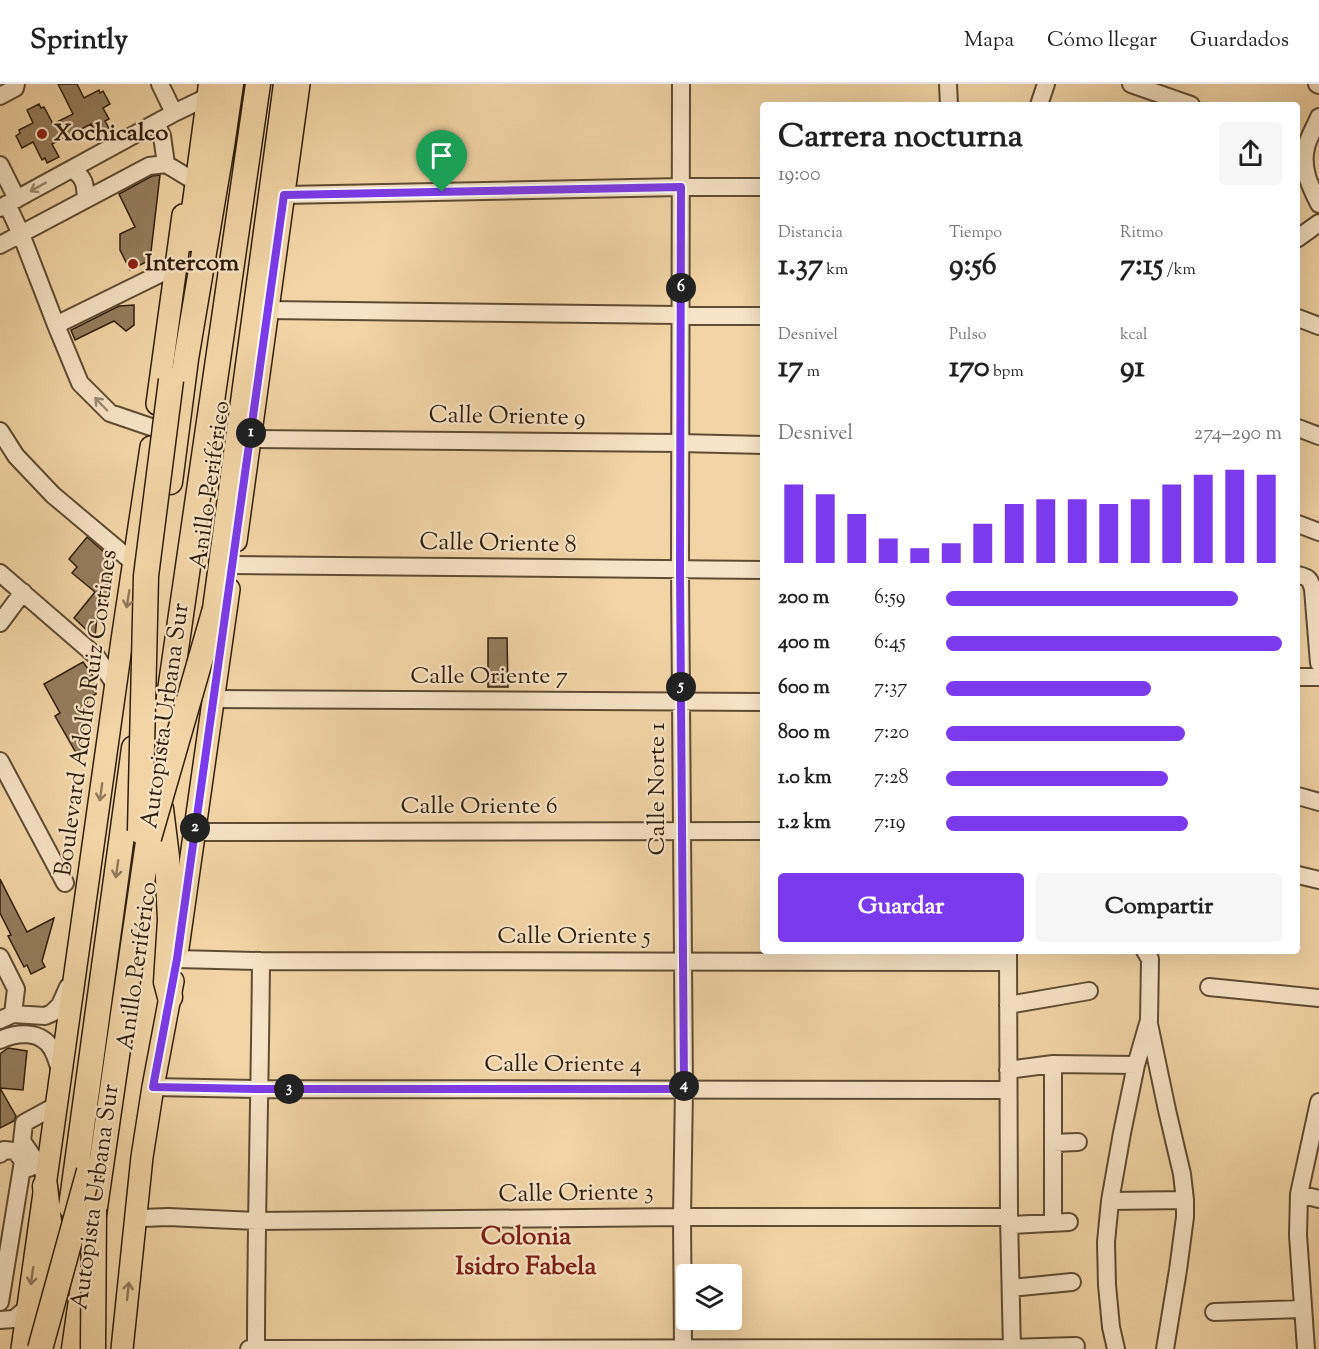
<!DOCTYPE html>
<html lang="es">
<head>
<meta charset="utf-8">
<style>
  :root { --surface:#fff; --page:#f6f6f6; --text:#222; --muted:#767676; --line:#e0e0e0; --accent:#7c3aed }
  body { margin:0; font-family:"Sorts Mill Goudy",serif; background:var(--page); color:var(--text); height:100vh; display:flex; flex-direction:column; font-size:22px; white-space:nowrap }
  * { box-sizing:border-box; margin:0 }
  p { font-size:20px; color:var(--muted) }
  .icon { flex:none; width:33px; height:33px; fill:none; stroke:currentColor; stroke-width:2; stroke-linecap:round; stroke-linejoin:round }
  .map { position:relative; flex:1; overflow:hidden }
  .details { position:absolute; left:760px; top:18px; width:540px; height:852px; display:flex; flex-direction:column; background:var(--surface); border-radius:6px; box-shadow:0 6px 24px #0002 }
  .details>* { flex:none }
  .buttons { position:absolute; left:676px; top:1180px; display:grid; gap:12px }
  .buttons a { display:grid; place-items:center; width:66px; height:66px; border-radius:6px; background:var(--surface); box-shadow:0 6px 24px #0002; font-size:30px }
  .pin { position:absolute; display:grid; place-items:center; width:51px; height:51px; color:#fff; margin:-62px -26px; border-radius:50% 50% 50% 0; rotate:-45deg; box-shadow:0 0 6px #0007 }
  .pin .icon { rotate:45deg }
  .km { position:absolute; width:30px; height:30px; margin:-15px; border-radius:50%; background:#222; color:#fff; font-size:16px; line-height:30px; text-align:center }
  .round { display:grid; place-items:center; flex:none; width:63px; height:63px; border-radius:6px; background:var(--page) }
  .overview { display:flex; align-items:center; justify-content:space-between; height:102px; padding:0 18px }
  h1 { font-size:33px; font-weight:700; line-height:45px }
  .stats { display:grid; grid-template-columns:repeat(3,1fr); gap:9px; height:102px; padding:6px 18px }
  .stats div { display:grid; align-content:center }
  .stats b { font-size:30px; font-weight:700 }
  .stats small { font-size:16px; font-weight:400 }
  .stats p { font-size:16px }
  .chart { height:168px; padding:12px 18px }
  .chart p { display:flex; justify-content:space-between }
  .chart svg { width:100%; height:108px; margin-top:6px; stroke:var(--accent); stroke-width:6 }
  .button { display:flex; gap:12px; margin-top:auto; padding:12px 18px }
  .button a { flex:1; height:69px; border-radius:6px; background:var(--accent); color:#fff; font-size:24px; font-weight:700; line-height:69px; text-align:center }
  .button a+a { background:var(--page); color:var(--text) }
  ul { padding:0 18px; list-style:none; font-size:20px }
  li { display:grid; grid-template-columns:96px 72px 1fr; align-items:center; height:45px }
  li i { height:15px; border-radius:8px; background:var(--accent) }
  header { display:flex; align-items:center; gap:36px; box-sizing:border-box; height:84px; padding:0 30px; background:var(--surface); border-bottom:2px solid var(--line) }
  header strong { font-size:28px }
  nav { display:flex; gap:33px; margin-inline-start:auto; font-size:21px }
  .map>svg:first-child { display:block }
  .building { fill:#957d5d; stroke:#301e0d; stroke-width:1.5 }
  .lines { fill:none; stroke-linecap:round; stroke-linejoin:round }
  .minor-casing { stroke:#604c33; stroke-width:20 }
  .major-casing { stroke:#301e0d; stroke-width:24 }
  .highway-casing { stroke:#301e0d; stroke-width:27 }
  .minor { stroke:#f7e3c5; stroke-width:16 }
  .major { stroke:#f2d4a6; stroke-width:21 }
  .highway { stroke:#f2d4a6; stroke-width:24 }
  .highway-bridge-casing { stroke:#301e0d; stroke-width:27; stroke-linecap:butt }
  .highway-bridge { stroke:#f2d4a6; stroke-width:24 }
  .oneway { stroke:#9d8a72 }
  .oneway2 { stroke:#91795a }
  .route-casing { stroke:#fff; stroke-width:12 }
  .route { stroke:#7c3aed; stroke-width:8 }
  .poi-dot { fill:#8f2418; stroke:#f7e3c5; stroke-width:2 }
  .labels { text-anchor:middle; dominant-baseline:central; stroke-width:4.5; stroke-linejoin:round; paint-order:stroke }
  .poi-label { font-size:24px; font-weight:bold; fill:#301e0d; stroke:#f7e3c5; text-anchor:start }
  .street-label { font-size:24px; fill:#301e0d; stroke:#f7e3c5 }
  .neighbourhood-label { font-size:26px; font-weight:bold; fill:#7a1f14; stroke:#f7e3c5 }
</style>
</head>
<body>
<header>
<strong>Sprintly</strong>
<nav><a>Mapa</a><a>Cómo llegar</a><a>Guardados</a></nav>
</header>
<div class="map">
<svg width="1319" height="1265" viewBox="0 0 1319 1265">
  <rect width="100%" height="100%" fill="#f2d4a6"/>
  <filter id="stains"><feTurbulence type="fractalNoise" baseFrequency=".00333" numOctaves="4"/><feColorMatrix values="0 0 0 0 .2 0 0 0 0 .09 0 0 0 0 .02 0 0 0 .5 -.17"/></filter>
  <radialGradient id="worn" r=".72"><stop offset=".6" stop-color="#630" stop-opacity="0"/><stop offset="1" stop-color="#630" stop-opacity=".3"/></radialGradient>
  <path class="building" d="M58,0H77L84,14L99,6L100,9L103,7L110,20L103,24L109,35L105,37L110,46L97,52L91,40L52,60L59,73L47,79L45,74L42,76L33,58L22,64L16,52L20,49L19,46L33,39L27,26L39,20L41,24L44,23L53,40L73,30Z
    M160,91L150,176L130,186L120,166V150L135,143L119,110L152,92Z
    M134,221V241L126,247L114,237L75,256L71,246L119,222Z
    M87,453L111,474L106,517L99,511L95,554L74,534L95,508L72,489L77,483L69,475Z
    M488,554H507L508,603H488Z
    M83,578L96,596V610L88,614L79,674L55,632L60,629L44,600Z
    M0,795L27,848L54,834L42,877L45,883L31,890L27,881L24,883L8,852L11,851L0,829Z
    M8,964L27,967L23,1006L0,1004L16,1032L14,1037L0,1044V970Z"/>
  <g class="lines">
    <defs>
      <path id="minor" d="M160,0L174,29
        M681,0L680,486L684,1005L682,1133L683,1265
        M948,0L949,21
        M1131,0L1191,21
        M1317,0L1319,1
        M0,12L15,4L16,0
        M1039,21L1046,0
        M1319,33C1315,43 1308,54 1306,64C1301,84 1310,102 1319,120
        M156,39L162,52L166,80
        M0,81L17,115
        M72,85C85,94 85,100 86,115
        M284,111L681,103H764
        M7,120L21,150L56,241L80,299L110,329L154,344
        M0,124L174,29L201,16
        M1298,154L1319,139
        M0,161L149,82L166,80L189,94
        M268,226L764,232
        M1298,234L1319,242
        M56,241L176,182
        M1298,344L1319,352
        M0,347L16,372L53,411L134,479
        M250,355L680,359L764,361
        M1298,440L1319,448
        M233,481L764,486
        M0,489L96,572L116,602
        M1298,491C1308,493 1310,495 1313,505L1319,579
        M0,539L23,508
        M1298,593H1319
        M213,615L764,618
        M0,677L65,799
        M1298,712L1319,718
        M195,748L764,747
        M1298,791L1319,796
        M1008,867L1009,1133L1012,1265
        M0,873L16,905L13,930
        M177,875L261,877L1008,878
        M1209,903L1319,914
        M1008,921L1089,907
        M0,936L13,930L45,932L52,929L60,921L68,903
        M1149,940L1167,1026L1182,1090L1185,1116V1133L1178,1186L1165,1265
        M0,956C17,948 41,946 52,965C56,972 58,981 61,988
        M1053,980V1139
        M1008,986L1053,980L1136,981
        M153,1003L260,1005L1008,1006
        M1053,1059L1078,1058
        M0,1070L4,1066L15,1067L29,1084
        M46,1092L22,1057L24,1039L57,1021
        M1299,1110L1319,1115
        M1110,1117L1185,1116
        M143,1134L168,1133L256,1137L682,1133H1009
        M1010,1141L1069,1138
        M1011,1204L1072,1198
        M0,1218L23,1077
        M1214,1228L1303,1225
        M0,1236L14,1235L28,1223
        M249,1265L1012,1264L1076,1262
        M256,1265C256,1136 260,1006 261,877
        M1116,1265L1111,1243L1107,1201L1106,1158L1110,1117L1122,1049L1136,981L1149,936L1150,875L1145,867
        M1306,1265L1298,1151L1299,1110L1319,1018"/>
      <path id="major" d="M157,320L183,131
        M236,457L299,0
        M178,864L229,505
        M22,1265L122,556L151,363
        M122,1265L142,1073L153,1003L173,897"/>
      <path id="highway" d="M190,155L211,0
        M170,398L186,275L222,62L231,0
        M215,525L286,0
        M161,725L167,773L170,836L166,898L170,913
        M45,1102L51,1155L48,1216
        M71,1123L134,664
        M92,1144L258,0
        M74,1265L86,1181"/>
    </defs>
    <use href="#minor" class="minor-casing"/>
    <use href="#major" class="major-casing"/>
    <use href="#highway" class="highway-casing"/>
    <use href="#minor" class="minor"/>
    <use href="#major" class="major"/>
    <use href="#highway" class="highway"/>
    <defs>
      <path id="highway-bridge" d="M140,747L146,492L171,296
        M149,754L215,525
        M40,1265L89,1087
        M93,1265L94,1125"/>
    </defs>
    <use href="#highway-bridge" class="highway-bridge-casing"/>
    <use href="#highway-bridge" class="highway-bridge"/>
  </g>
  <defs><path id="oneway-shaft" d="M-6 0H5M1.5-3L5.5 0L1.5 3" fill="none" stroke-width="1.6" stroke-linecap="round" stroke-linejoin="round" transform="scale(1.5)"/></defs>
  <g class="oneway">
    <use href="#oneway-shaft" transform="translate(38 103) rotate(151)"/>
    <use href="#oneway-shaft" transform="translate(101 320) rotate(-134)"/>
  </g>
  <g class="oneway2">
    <use href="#oneway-shaft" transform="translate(128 515) rotate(99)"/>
    <use href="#oneway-shaft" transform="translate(101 708) rotate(98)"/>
    <use href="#oneway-shaft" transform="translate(117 785) rotate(98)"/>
    <use href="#oneway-shaft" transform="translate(32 1192) rotate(98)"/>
    <use href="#oneway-shaft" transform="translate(128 1207) rotate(-84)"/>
  </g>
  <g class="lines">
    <defs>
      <path id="route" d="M681,103L680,486L684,1005H260L153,1003L177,875L284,111Z"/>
    </defs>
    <use href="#route" class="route-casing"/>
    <use href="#route" class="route"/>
  </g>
  <g class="poi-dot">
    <circle cx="42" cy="50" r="6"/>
    <circle cx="133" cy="180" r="6"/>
  </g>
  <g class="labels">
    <g class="poi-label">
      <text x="54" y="50">Xochicalco</text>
      <text x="145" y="180">Intercom</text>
    </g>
    <g class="street-label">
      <text transform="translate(507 333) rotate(1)">Calle Oriente 9</text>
      <text transform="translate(211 401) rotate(-82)">Anillo Periférico</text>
      <text transform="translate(498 460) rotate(1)">Calle Oriente 8</text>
      <text x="489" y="593">Calle Oriente 7</text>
      <text transform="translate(87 629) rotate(-82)">Boulevard Adolfo Ruiz Cortines</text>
      <text transform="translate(166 632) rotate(-82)">Autopista Urbana Sur</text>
      <text transform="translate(658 705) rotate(-90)">Calle Norte 1</text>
      <text x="479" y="723">Calle Oriente 6</text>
      <text x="574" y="853">Calle Oriente 5</text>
      <text transform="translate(138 882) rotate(-82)">Anillo Periférico</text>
      <text x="563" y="981">Calle Oriente 4</text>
      <text transform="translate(576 1110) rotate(-1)">Calle Oriente 3</text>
      <text transform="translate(96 1113) rotate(-82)">Autopista Urbana Sur</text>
    </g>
    <g class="neighbourhood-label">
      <text x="526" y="1153">Colonia<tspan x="526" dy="30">Isidro Fabela</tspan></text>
    </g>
  </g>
  <rect width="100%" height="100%" filter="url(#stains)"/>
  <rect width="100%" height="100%" fill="url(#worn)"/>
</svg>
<div class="buttons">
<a><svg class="icon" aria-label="layers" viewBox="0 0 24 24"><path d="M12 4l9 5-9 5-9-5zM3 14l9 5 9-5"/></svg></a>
</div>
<div class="pin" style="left:442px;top:108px;background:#1e9e55"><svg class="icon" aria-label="arrive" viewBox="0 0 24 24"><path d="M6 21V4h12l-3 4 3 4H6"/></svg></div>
<b class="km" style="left:251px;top:349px">1</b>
<b class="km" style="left:195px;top:744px">2</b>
<b class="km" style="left:289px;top:1005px">3</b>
<b class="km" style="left:684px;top:1002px">4</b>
<b class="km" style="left:681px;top:603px">5</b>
<b class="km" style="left:681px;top:204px">6</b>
<section class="details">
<div class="overview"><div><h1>Carrera nocturna</h1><p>19:00</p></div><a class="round"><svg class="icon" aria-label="share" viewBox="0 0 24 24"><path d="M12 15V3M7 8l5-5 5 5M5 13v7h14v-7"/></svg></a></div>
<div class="stats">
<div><p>Distancia</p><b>1.37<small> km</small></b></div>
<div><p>Tiempo</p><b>9:56</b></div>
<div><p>Ritmo</p><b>7:15<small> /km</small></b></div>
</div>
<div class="stats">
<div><p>Desnivel</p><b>17<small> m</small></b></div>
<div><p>Pulso</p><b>170<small> bpm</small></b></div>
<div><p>kcal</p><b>91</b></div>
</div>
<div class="chart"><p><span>Desnivel</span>274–290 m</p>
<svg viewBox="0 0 160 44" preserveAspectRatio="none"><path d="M5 44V12M15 44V16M25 44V24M35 44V34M45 44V38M55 44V36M65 44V28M75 44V20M85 44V18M95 44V18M105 44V20M115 44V18M125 44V12M135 44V8M145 44V6M155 44V8"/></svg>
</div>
<ul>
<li><b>200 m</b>6:59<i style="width:87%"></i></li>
<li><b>400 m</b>6:45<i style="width:100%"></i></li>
<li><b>600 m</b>7:37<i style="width:61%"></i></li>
<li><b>800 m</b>7:20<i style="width:71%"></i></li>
<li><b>1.0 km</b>7:28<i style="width:66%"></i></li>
<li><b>1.2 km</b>7:19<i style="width:72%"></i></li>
</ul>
<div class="button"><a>Guardar</a><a>Compartir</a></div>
</section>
</div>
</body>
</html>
